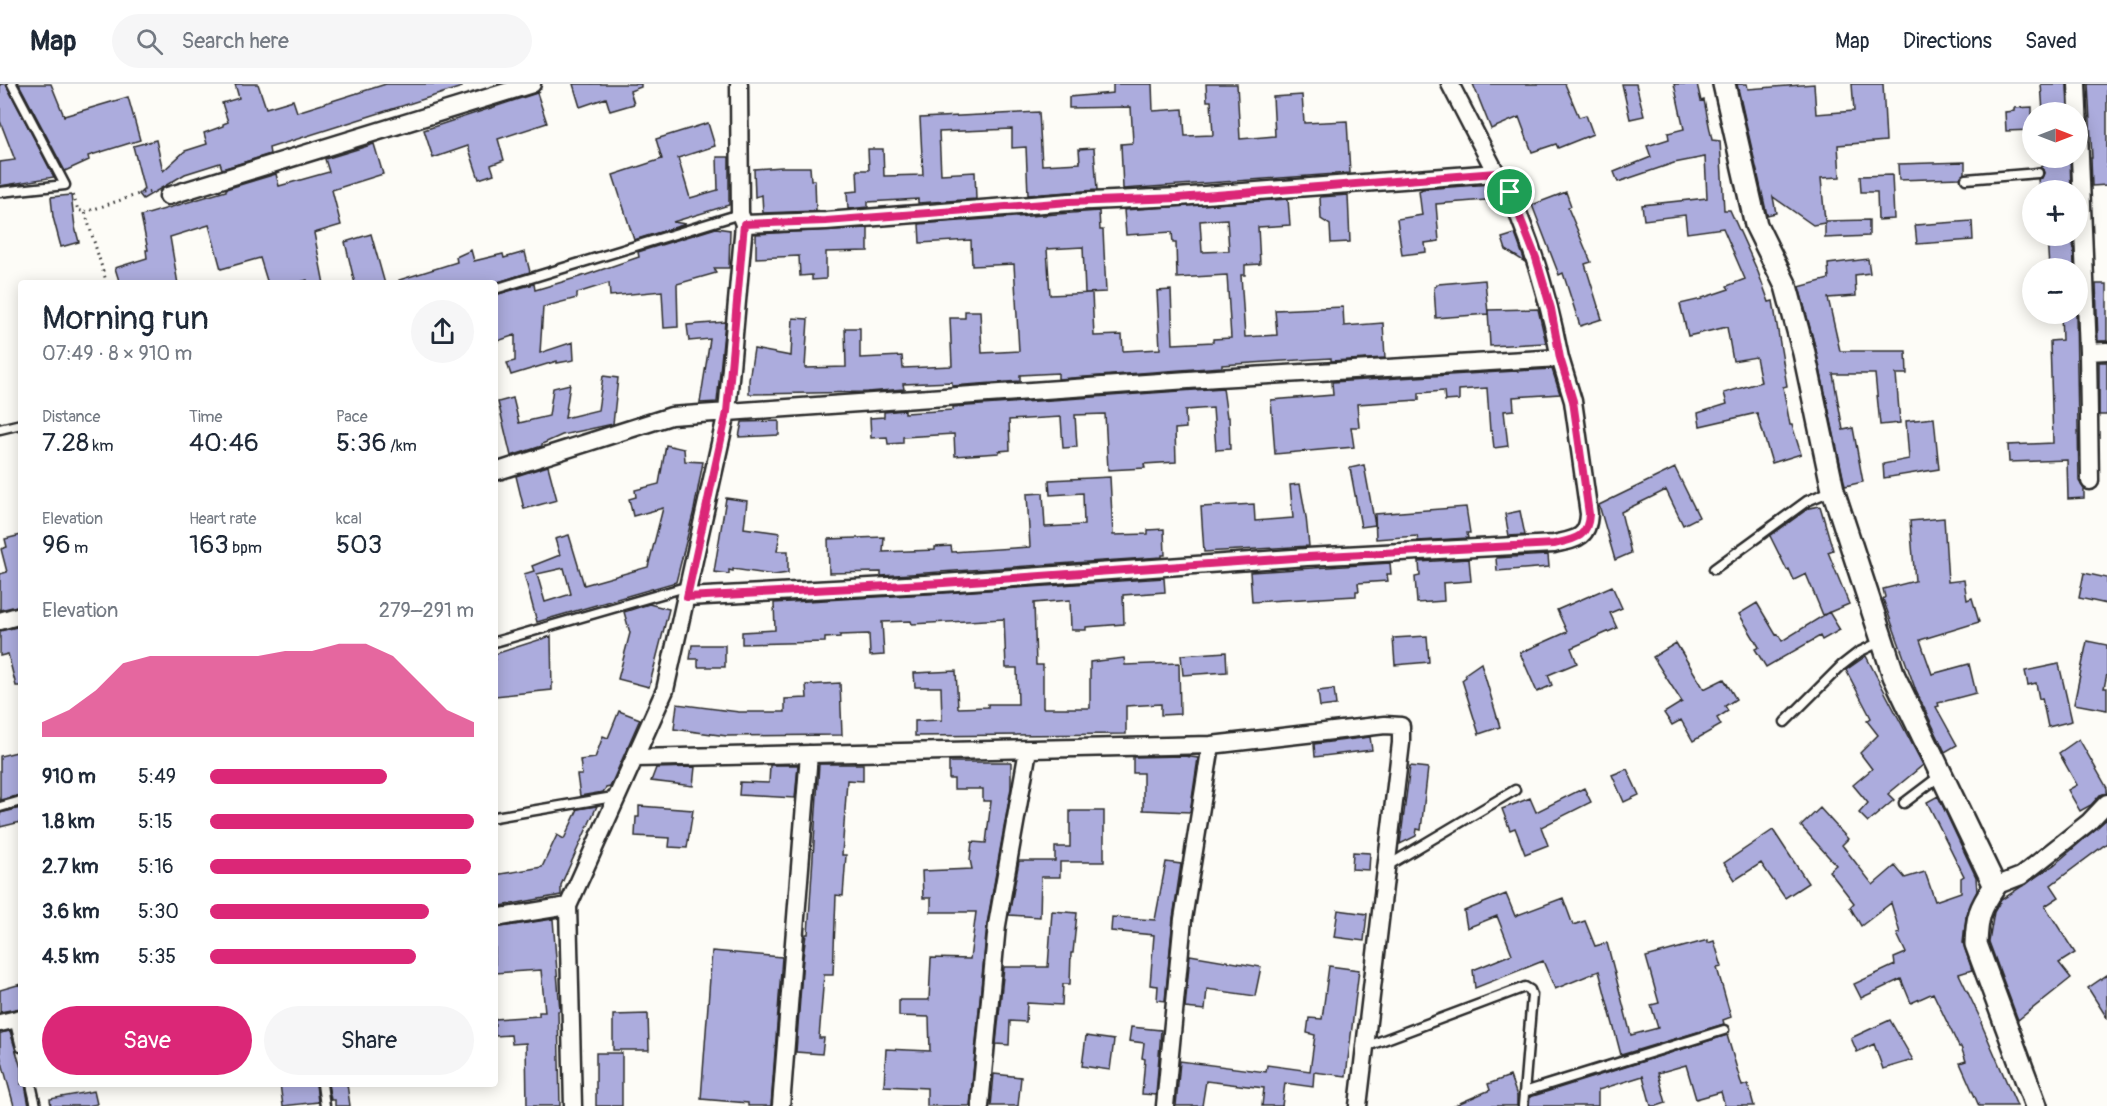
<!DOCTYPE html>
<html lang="en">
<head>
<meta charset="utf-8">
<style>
  :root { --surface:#fff; --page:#f6f6f7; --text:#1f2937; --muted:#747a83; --line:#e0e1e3; --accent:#db2777 }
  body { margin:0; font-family:Pangolin,sans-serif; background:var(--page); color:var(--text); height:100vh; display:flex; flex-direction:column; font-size:22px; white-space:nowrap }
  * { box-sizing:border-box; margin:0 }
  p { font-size:20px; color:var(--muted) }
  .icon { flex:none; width:33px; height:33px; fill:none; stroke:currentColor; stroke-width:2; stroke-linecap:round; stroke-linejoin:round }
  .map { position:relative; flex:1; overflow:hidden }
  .drawer { position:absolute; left:18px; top:196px; width:480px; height:807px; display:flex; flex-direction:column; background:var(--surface); border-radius:6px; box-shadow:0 3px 15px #0003 }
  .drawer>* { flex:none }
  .needle { width:39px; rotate:90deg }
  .buttons { position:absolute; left:2022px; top:18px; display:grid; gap:12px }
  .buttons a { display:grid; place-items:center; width:66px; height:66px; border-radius:50%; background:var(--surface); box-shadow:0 3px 15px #0003; font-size:30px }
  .pin { position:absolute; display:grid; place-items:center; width:51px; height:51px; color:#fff; margin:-26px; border:3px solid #fff; border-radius:50%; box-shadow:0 2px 6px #0007 }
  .round { display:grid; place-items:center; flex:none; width:63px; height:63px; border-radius:32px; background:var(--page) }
  .headline { display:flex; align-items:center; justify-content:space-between; height:102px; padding:0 24px }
  h1 { font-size:33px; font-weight:600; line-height:45px }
  .metrics { display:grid; grid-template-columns:repeat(3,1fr); gap:9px; height:102px; padding:6px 24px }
  .metrics div { display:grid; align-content:center }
  .metrics b { font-size:26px; font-weight:600 }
  .metrics small { font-size:16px; font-weight:400 }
  .metrics p { font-size:16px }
  .chart { height:168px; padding:12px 24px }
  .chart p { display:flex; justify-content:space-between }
  .chart svg { width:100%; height:108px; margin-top:6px; fill:var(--accent); opacity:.7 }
  .cta { display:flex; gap:12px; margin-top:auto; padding:12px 24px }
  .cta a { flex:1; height:69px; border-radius:36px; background:var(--accent); color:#fff; font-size:24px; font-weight:600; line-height:69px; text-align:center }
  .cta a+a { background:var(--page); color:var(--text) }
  ul { padding:0 24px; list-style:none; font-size:20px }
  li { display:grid; grid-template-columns:96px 72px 1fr; align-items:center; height:45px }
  li i { height:15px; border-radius:8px; background:var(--accent) }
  header { display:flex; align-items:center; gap:36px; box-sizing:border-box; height:84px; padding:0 30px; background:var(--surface); border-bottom:2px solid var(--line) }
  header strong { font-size:28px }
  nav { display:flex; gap:33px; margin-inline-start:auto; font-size:21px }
  .search { width:420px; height:54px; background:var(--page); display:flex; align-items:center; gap:15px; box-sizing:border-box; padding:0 21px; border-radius:33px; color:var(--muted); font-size:22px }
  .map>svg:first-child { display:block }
  .building { fill:#acacdd; stroke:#2b2b2b; stroke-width:1.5; fill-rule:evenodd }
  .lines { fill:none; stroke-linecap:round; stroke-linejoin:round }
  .service-casing { stroke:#2b2b2b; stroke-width:13 }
  .minor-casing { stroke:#2b2b2b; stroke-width:21 }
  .tertiary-casing { stroke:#2b2b2b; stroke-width:26 }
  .path { stroke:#2b2b2b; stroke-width:3; stroke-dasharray:1.5 4.5; stroke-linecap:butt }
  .service { stroke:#fdfcf7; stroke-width:8 }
  .minor { stroke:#fdfcf7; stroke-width:16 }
  .tertiary { stroke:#fdfcf7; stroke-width:21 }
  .route-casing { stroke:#fff; stroke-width:12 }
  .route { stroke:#db2777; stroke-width:8 }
</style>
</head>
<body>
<header>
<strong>Map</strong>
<div class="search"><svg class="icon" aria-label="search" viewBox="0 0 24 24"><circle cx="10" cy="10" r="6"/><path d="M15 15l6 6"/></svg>Search here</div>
<nav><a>Map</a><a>Directions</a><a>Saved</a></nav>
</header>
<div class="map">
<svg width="2107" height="1022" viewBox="0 0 2107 1022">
  <rect width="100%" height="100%" fill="#fdfcf7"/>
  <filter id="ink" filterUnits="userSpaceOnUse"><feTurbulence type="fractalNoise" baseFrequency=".0167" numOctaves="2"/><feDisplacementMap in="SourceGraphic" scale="12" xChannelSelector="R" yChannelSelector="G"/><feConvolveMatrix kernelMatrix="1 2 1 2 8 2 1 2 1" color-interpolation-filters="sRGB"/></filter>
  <g filter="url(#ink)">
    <path class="building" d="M0,0H6L54,93L0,102V78L15,76L0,37Z
      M19,0H51L64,32L128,13L140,56L88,72L89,76L65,87Z
      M235,0H258L266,24L293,16L297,28L386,0H461L462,3L269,64L270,70L222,85L220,79L185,90L143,115L139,110L144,105L133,62L156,56L163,87L185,67L207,60L204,49L223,42V40L228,38L222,19L239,14Z
      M573,0H641V3L630,7L634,20L610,27L606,14L580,23Z
      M1113,0H1152L1153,27L1183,25L1185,52L1213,51L1211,17H1207L1206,0H1237L1240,55L1275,52L1273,13L1302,11L1304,39L1347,37L1350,89L1123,105L1121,60L1133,59L1131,23L1069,24V13L1113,9Z
      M1473,0H1565L1579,33L1586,31L1593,50L1558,64L1556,60L1532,68L1519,33L1491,45Z
      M1622,0H1636L1644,32L1630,35Z
      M1674,0H1697L1701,17L1704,16L1712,56L1720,57L1724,126H1730L1758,188L1769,218L1773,217L1787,302L1783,303L1790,341H1792L1801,370L1772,379L1757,329L1700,342L1698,329L1727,320L1724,309L1761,298L1756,273L1733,277L1727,243L1688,252L1680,220L1702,215V214L1729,205L1727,202L1745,195L1723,144L1687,149L1685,131L1644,136L1642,121L1707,114L1705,73L1674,79L1618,98L1614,88L1651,73L1647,62L1669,55L1668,49L1684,45Z
      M1737,0H1747L1748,5L1814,0L1816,30L1854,27L1852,0H1883L1886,57L1838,61L1840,93L1821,94L1825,137L1869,136V152L1825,154V139L1813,141L1773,113L1776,129L1767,131Z
      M2041,0H2067L2068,28H2043Z
      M2088,0H2107V101L2092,102L2091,74H2092Z
      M537,9L547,39L498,55L504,76L491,81L494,90L479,95L468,62L433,74L424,46Z
      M2032,23V46L2006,47L2005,28L2014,27V24Z
      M1039,28L1042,81L1080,79L1079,65L1094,64L1097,106L1028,111L1026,63L1012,64V45L939,48L941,90L975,88L976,115L918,119V115L868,118V123L848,125L847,108L858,107L857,86H869L868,65H883L884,92L923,91L920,34Z
      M708,39L715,62L678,74L690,114L718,106L717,73H729V121L673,138L686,140L634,156L613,91L662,75L656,55Z
      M374,60L383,90L332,106L341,141L314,149L324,200H308L307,196L294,200H268L260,174L221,185L209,141L170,153L178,200H120L115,184L147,174L146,166H148L141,132L226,107V105L276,90L279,102L329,88L325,75Z
      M2043,74H2070L2071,106H2039L2038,95L2042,94L2044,89L2043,85L2038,83L2043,82Z
      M1965,78V89L1960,94L1899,96L1898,80Z
      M782,83H810L811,96H815L816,127L763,129L762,111L755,113L754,85Z
      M1892,91L1894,135L1878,136L1877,108H1861L1860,92Z
      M1492,100L1502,116L1488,120L1486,116L1436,120L1439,157L1425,159L1426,168L1402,171L1397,135L1422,131L1419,107L1423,105Z
      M1566,108L1571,122L1568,124L1591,178L1585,180L1602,235L1580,242L1563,189L1559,191L1532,121Z
      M71,111L75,143L79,158L61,163L53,133L51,113Z
      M1348,111L1350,158L1331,159L1330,141L1321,135L1320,113Z
      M1288,115L1290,141L1258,143L1260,180L1245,181V191H1241L1245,253L1277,251L1275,226L1343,223L1344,242L1383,239L1385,274L1331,277V274L1222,281V283L1058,295V289L1020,291V297L952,302V298L903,300L904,305L868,308L749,310V296L754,265L791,272L793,234L808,235L805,284L846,283L845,244H860V274L902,272L903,284L952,282L950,234H965V227H980L982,269L1019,267L1014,180L972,182L971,156L920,159L919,140L1099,127L1100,146H1103L1106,208L1085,209L1083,163L1047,165L1050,211L1092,209L1094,252L1122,251L1123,267L1160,265L1157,207L1171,206L1173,260L1213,258V255L1231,254L1227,191L1177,194L1176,159H1173L1172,148L1126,151L1124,126ZM1227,135L1229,167L1202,168L1200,137Z
      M1972,137L1973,156L1917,160L1915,141Z
      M716,144L730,146L729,184H714L716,189L677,200L678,243L664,244L662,207L610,212L609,199L577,209V214L543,223L540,269L573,258L574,276L557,279V277L511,291L507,279L515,277V251L495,258V211L534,200L535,206L586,191L639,173L638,168Z
      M868,144V167L826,168V195L812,196V191L800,192L799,172L756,174V150Z
      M371,150L385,200H355L345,158Z
      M1515,150L1518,158L1525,178L1506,166L1502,154Z
      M2047,152H2073L2074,184H2049Z
      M471,166L474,177L503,170L504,174L525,168L530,188L492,200H399V196L457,178L456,173Z
      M1868,175L1870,189L1855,191L1856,212L1828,214L1840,267H1906L1907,290H1896L1900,339L1880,341L1875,290H1833L1843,346L1853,344L1863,398L1845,402L1816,266L1799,203L1829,195L1828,180Z
      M1485,196L1488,230L1436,234L1434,204L1438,200Z
      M2096,200H2107V257H2098Z
      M1538,225L1546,259L1490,262L1488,226Z
      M2061,230H2076L2079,397L2084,405V414L2068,415L2067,376L2009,378L2008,361L2053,359L2050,257L2062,256Z
      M725,238L717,318L700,319L710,255L689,257L687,241Z
      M2099,278H2107V331H2099Z
      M1552,285L1560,310L1513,313L1514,326L1504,327L1508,362L1494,364L1492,347H1490L1487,304L1459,306V316L1445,317L1444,307L1419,309V316L1357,320L1359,343H1351L1354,363L1275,370L1271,316L1333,311L1332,298Z
      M603,292L618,294L613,340L562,351L542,360V362L511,372L498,318L513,314L519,339L549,332L553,304L570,300L565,334L598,326Z
      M1223,304L1227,333H1229L1230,365L1216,366L1213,324L1185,326L1186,344L1175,345L1176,378L1144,380L1145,384L1108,386L1105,330L1075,331L1077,363L1063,364L1061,333L1009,336L1010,366L999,367V369L955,372L954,350L903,353V359L888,360L887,353L871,354L870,334L884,333V328L905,326V329L953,326V323Z
      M1934,334L1939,385L1884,394L1883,380L1909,375L1906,337Z
      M779,337V351L739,353L742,338Z
      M666,361L684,365L685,377L703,378L694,426L676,498L537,538L524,490L534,487L532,482L560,471L555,455L569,451L584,501L648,483L663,424L633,432L629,415L636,413L635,406L659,400ZM564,484L571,510L545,518L537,490Z
      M1364,381L1375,441L1361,443L1350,384Z
      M548,382L557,416L524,425L516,392Z
      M1675,384L1699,433L1683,441L1666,406L1621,428L1631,469L1615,476L1599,421Z
      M1110,393L1113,451L1148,450V446L1164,445L1165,471H1162V473L881,492V488L829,489L828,455L884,453L883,468L935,466V463L951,462L952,468L1030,463L1027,410L1043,409L1045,443L1084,441L1083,409L1050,411L1049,396Z
      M1300,400L1306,433L1309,462L1204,468L1201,423L1254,420L1255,437L1293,434L1290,401Z
      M726,414L747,417L744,444L780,449L777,467H788V489L774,491L733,485V487L729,486V490L714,488Z
      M1820,422L1833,466L1828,468L1849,520L1823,531L1806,490L1794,496L1789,485L1787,486L1770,452L1809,424Z
      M1466,423L1470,449H1467L1468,454L1418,457L1417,452L1376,455L1375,430Z
      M1520,427L1525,451L1509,452L1505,430Z
      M1944,434L1948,498L1964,496L1967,516L1972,514L1979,538L1920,556L1932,590L1969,580L1976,609L1938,619L1939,622L1936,623L1957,661L1945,668L1916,607L1883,515L1885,513L1883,505L1915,497L1910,437Z
      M21,451V521L0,526V490L7,488L1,465L7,463L5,455Z
      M1548,471L1549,483L1497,487L1496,474Z
      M1469,475L1471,497L1443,499L1444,517L1417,519L1415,493L1420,492L1419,478Z
      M1390,479L1391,490H1387L1388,497L1358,499L1359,507H1356V512L1252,518L1250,488Z
      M2084,489L2107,494V520L2079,514Z
      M1164,494L1165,508L1123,511L1124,540L1086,543V546H1071L1070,516L1034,519L1036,581H1043V624H1090V578L1124,574L1125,581L1179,579L1180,630L1161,631V620L1126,622V650L915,652V637L942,636L941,603H915L914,589L956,587L958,624L988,623V620H1018L1017,584H1006L1004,535L912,540L911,537L882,538L884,571L870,572L869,550L840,551V553L825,554V558L742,560V548L775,546L774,519L944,509Z
      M1612,502L1622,524L1610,529L1617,544L1571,564L1577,579L1548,591L1552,601L1537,608L1520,569L1567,548L1557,526Z
      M1757,519L1776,551L1778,550L1782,557L1829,528L1840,546L1822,556L1820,552L1766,583L1755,565L1759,563L1739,530Z
      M649,520L669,525L649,603L618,595L630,549L624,528Z
      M21,542V602H16L8,570L0,572V547Z
      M551,552L552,606L495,612V570Z
      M1427,552L1429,578L1395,581L1393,554Z
      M2087,557L2107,561V590L2104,604H2107V626L2074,620Z
      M1676,559L1704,605L1724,595L1736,615L1725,622L1728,627L1717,634L1721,641L1693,657L1681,636L1672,641L1664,629L1682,618L1653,573Z
      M692,561H725V583H698V575H690Z
      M1226,568L1227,588L1183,591L1181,571Z
      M1866,572L1923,681L1888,710L1894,716L1868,738L1859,729L1868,719L1853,701L1872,685L1860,669L1878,651L1867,637L1871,634L1846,586Z
      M1481,579L1500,643L1479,650L1462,596L1466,593L1465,590Z
      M2059,580L2072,637L2048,643L2042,614L2039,615L2036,599L2028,601L2025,587Z
      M840,599L842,651L727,652L674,645L677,620L739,628H785V615L807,614L806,601Z
      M1334,605L1336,621L1320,623L1318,607Z
      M619,627L640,635L610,703L606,704L603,708L580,712L577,691H582L580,676L595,674L603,652L608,654Z
      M1370,653L1372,666L1315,673L1314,660Z
      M2079,655L2107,704V709L2100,711L2091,721L2080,727L2068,706L2077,701L2059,669Z
      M21,667V711L0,716V672Z
      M1184,672L1198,674L1190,728L1143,726V689H1133V673Z
      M949,678H1011V704L987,840L970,1022H927V1004L884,1002L886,965L930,967L929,933L899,932V916H929L931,874L970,875L976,828H931V814H923L922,787L972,785L970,776L972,758L986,759L991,717H983V705H954V695H949Z
      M819,680H863V697L847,696L842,771H846L843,812L836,811L833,891H824L819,954H824L822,970L796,968L803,874L806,850H808Z
      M770,681H798L795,714L739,711L740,698L769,699Z
      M1410,682L1428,684L1421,746L1417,745L1416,752L1400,760Z
      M695,683L693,702L651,697L656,684Z
      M1627,685L1639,711L1624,718L1612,691Z
      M1584,704L1591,718L1541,743L1548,761L1525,770L1515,744L1510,746L1502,725L1530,714L1536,728Z
      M1938,712L1976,793L1977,807L1966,833L1963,859L1972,886L1959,890L1982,938L1981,939L2017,1022H1979L1960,979L1966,977L1961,963H1959L1933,909L1911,919L1901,895L1861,914L1854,900L1895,881L1894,874L1906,869L1897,850L1900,849L1891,819L1861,842L1850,823L1854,819L1829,787L1836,781L1801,742L1820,724L1848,755L1842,761L1873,801L1895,782L1905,794L1925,788L1935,817L1961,808V794L1964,792L1927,718Z
      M597,722L561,801V811L495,823V791L542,783L557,751L564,755L578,725Z
      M639,722L693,726L687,764L669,763L670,754L635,752L636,733H639Z
      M21,724V738L0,743V729Z
      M1070,727H1104V778H1060V793H1041L1040,833L1009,831L1019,777H1055V763H1070Z
      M2107,735V759L2051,801L2059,813L2045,822L2075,869L2059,879L2071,894L2018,936L1989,858L1994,828L2001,816L2054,781Z
      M1773,746L1808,799L1785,814L1761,779L1735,796L1724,779Z
      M1353,768L1370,769L1369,786L1352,785Z
      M1166,778L1181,780L1173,834L1165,917L1157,916L1158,902L1150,901L1154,851L1111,847L1112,833L1155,836Z
      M1506,810L1515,832L1563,814L1573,841L1585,837L1595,862L1607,859L1631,951L1658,944L1651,921L1659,919L1646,873L1708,856V859L1714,857L1722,883L1717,884L1731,933L1723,936L1724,940L1621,971L1599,887L1555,905L1543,877L1475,904L1473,886L1512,870L1497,832L1467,844L1464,827Z
      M1338,826L1367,830L1364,857L1334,853Z
      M1052,827L1077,829L1073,869H1071L1070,900H1063L1062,921L1027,919L1026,938L1010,937L1009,961L996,960L1004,883H1048Z
      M553,835L560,927H558L560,1022H527L526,959L512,960L511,951L495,952V935L539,932V928H545L541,886L495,889V844Z
      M712,867L782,873L771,1022H748V1019L701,1015Z
      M1190,871L1261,883L1255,912L1207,905L1205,926L1185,924Z
      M1329,882L1359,886L1346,992L1314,988L1313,1003L1285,999L1282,1022H1262L1264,1004L1206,997L1202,1022H1176L1180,977L1266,988L1267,981L1310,987L1315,951L1307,949L1309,934L1322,935Z
      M2107,891V934L2088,904Z
      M21,900V924L0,928V906Z
      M648,930L649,966H613V931Z
      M1890,936L1913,976L1883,985L1874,960L1857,968L1851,954Z
      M1131,943L1161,946L1156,1011L1142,1010L1145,975L1142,974L1144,959L1129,957Z
      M10,947L21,984V1000H25L29,1022H14L0,971V949Z
      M1727,951L1742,1002L1748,1000L1754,1022H1725L1721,1008L1696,1015L1686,981L1658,989L1666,1019L1657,1022H1651L1643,992L1598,1006V1022H1529L1530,1013Z
      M1086,952L1114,956L1110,986L1082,982Z
      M596,969H622V1022H596Z
      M994,990L1021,993L1018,1022H991Z
      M1510,992L1517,1012V1022H1453L1490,1006L1488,1000Z
      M280,1000H316L318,1018L283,1022Z
      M328,1000H347L350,1022H335V1016H331Z
      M94,1007L97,1020L88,1022H51L50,1015Z"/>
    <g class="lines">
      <defs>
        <path id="service" d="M1966,95L2038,89
          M0,108L65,101L12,0
          M495,205L740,130
          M0,345L21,340
          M1714,485L1807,417L1833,406
          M495,558L689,502
          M1785,638L1841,582L1859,568L1882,557
          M1904,719L1941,691
          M0,723L21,717
          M495,733L619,712
          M1387,782L1515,706
          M14,935L21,963
          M1365,963L1525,903L1530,906L1532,911L1523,1022
          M31,1000L36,1022
          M322,1000L325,1022
          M1524,1008L1724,946"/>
        <path id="minor" d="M2077,0L2088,268L2090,397
          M168,112L532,0
          M744,140L826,137L1069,118L1178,113L1496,89
          M2088,268L2107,267
          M495,388L671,332L1217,294L1560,274C1551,227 1539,182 1521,137C1515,120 1509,102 1496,89L1450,0
          M687,513L943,499L1307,473L1554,460C1575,455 1588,455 1589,430L1573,317L1560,274
          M0,537L21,531
          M635,674L1211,661L1385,641L1401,642V659L1358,1022
          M1995,802L2021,792L2089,738L2107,719
          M495,834L568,822
          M0,939L21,934
          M573,1022L568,822L665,606L727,328L744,140L740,130L739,0
          M781,1022L809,670
          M980,1022L997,841L1028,666
          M1165,1022L1183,835L1211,661"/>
        <path id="tertiary" d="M1724,0L1756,141L1786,202L1804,269L1833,406L1894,592L1995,802C1979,825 1977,833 1976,860L2036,1022"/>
      </defs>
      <use href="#service" class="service-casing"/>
      <use href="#minor" class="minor-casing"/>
      <use href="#tertiary" class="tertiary-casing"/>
      <path class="path" d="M73,111L78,126L85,128L107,200
        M85,128L142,109L152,108"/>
      <use href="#service" class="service"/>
      <use href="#minor" class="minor"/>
      <use href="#tertiary" class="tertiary"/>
    </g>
  </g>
  <g class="lines" filter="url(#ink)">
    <defs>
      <path id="route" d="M1496,89L1504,97L1510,108L1536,174L1551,225L1560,274L1573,317L1589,430C1588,454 1575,455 1554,460L1307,473L943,499L687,513L727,328L744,140L826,137L1069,118L1178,114Z"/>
    </defs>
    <use href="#route" class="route-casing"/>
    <use href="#route" class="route"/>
  </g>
</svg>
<div class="buttons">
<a><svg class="needle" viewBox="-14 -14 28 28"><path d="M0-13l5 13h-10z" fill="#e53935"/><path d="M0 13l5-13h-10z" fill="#747a83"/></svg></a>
<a>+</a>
<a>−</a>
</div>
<div class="pin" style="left:1510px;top:108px;background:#1e9e55"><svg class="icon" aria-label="arrive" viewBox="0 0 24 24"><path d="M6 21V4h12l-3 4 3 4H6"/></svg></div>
<section class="drawer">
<div class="headline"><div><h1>Morning run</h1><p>07:49 · 8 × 910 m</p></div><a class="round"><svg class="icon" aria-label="share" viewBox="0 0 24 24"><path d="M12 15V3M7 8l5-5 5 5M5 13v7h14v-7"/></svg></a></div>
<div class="metrics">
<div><p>Distance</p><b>7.28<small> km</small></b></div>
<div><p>Time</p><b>40:46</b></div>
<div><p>Pace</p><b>5:36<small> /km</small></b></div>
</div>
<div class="metrics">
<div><p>Elevation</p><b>96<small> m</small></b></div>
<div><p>Heart rate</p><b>163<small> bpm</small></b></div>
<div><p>kcal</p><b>503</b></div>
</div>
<div class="chart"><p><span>Elevation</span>279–291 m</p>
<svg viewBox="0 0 160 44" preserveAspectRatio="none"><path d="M0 44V38L10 33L20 25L30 14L40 11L50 11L60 11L70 11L80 11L90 9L100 9L110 6L120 6L130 11L140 22L150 33L160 38V44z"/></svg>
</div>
<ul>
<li><b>910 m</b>5:49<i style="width:67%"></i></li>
<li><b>1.8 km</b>5:15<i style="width:100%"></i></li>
<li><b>2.7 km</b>5:16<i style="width:99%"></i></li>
<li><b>3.6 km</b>5:30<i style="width:83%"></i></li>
<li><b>4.5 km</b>5:35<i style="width:78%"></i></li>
</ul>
<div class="cta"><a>Save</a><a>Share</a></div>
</section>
</div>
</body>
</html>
